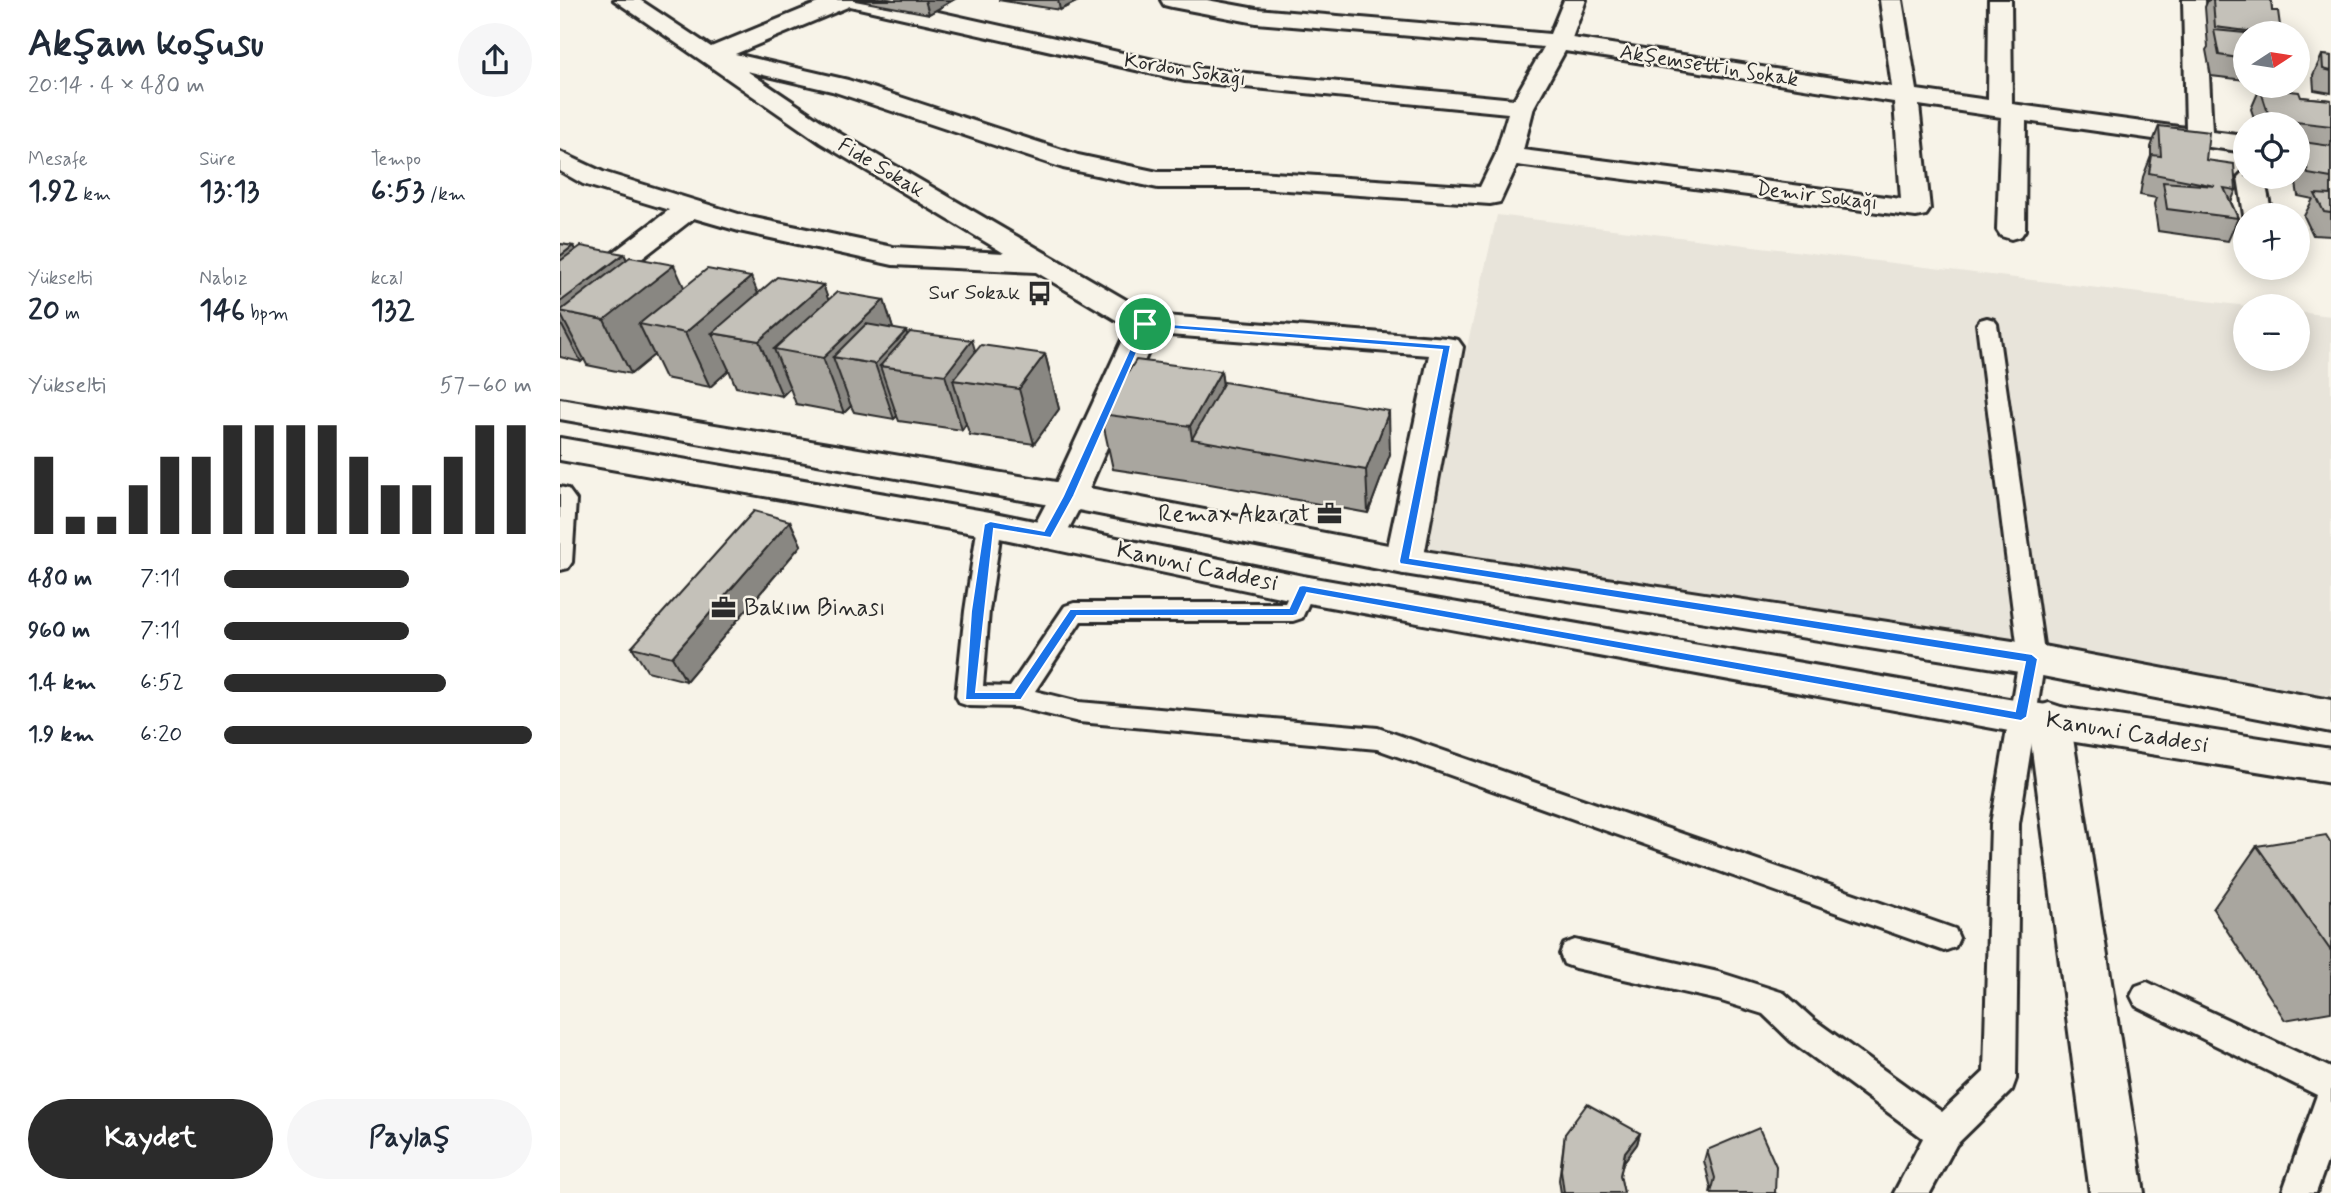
<!DOCTYPE html>
<html lang="tr">
<head>
<meta charset="utf-8">
<style>
  :root { --surface:#fff; --page:#f6f6f7; --text:#1f2937; --muted:#747a83; --accent:#2b2b2b }
  body { margin:0; font-family:Mynerve,sans-serif; background:var(--page); color:var(--text); height:100vh; display:flex; flex-direction:column; font-size:26px; white-space:nowrap }
  * { box-sizing:border-box; margin:0 }
  p { font-size:23px; color:var(--muted) }
  .icon { flex:none; width:38px; height:38px; fill:none; stroke:currentColor; stroke-width:2; stroke-linecap:round; stroke-linejoin:round }
  .map { position:relative; flex:1; overflow:hidden }
  .drawer { display:flex; flex-direction:column; background:var(--surface); width:560px }
  .drawer>* { flex:none }
  .needle { width:46px; rotate:78deg }
  .tools { position:absolute; left:1673px; top:21px; display:grid; gap:14px }
  .tools a { display:grid; place-items:center; width:77px; height:77px; border-radius:50%; background:var(--surface); box-shadow:0 4px 18px #0003; font-size:35px }
  .pin { position:absolute; display:grid; place-items:center; width:60px; height:60px; color:#fff; margin:-30px; border:4px solid #fff; border-radius:50%; box-shadow:0 2px 7px #0007 }
  .round { display:grid; place-items:center; flex:none; width:74px; height:74px; border-radius:37px; background:var(--page) }
  .summary { display:flex; align-items:center; justify-content:space-between; height:119px; padding:0 28px }
  h1 { font-size:38px; font-weight:800; line-height:52px }
  .figures { display:grid; grid-template-columns:repeat(3,1fr); gap:10px; height:119px; padding:7px 28px }
  .figures div { display:grid; align-content:center }
  .figures b { font-size:30px; font-weight:800 }
  .figures small { font-size:19px; font-weight:400 }
  .figures p { font-size:19px }
  .chart { height:196px; padding:14px 28px }
  .chart p { display:flex; justify-content:space-between }
  .chart svg { width:100%; height:126px; margin-top:7px; stroke:var(--accent); stroke-width:6 }
  .primary-button { display:flex; gap:14px; margin-top:auto; padding:14px 28px }
  .primary-button a { flex:1; height:80px; border-radius:42px; background:var(--accent); color:#fff; font-size:28px; font-weight:800; line-height:80px; text-align:center }
  .primary-button a+a { background:var(--page); color:var(--text) }
  ul { padding:0 28px; list-style:none; font-size:23px }
  li { display:grid; grid-template-columns:112px 84px 1fr; align-items:center; height:52px }
  li i { height:18px; border-radius:9px; background:var(--accent) }
  main { display:flex; flex:1; min-height:0 }
  .map>svg:first-child { display:block }
  .built { fill:#e8e4da }
  .lines { fill:none; stroke-linecap:round; stroke-linejoin:round }
  .service-casing { stroke:#2b2b2b; stroke-width:6 }
  .minor-casing { stroke:#2b2b2b; stroke-width:6 }
  .tertiary-casing { stroke:#2b2b2b; stroke-width:6 }
  .service { fill:#f7f3e8; fill-rule:evenodd }
  .minor { fill:#f7f3e8; fill-rule:evenodd }
  .tertiary { fill:#f7f3e8; fill-rule:evenodd }
  .wall { fill:#a9a69f; stroke:#2b2b2b; stroke-width:2 }
  .shaded-wall { fill:#898782; stroke:#2b2b2b; stroke-width:2 }
  .building { fill:#c4c1b9; stroke:#2b2b2b; stroke-width:2 }
  .route { fill:#1a73e8; stroke:#fff; stroke-width:2; fill-rule:evenodd }
  .labels { text-anchor:middle; dominant-baseline:central; stroke-width:5; stroke-linejoin:round; paint-order:stroke }
  .far-street-label { font-size:21px; fill:#2b2b2b; stroke:#f7f3e8 }
  .far-poi-label { font-size:21px; fill:#2b2b2b; stroke:#f7f3e8; text-anchor:end }
  .poi-label { font-size:24px; fill:#2b2b2b; stroke:#f7f3e8; text-anchor:end }
  .street-label { font-size:24px; fill:#2b2b2b; stroke:#f7f3e8 }
</style>
</head>
<body>
<main>
<section class="drawer">
<div class="summary"><div><h1>Akşam koşusu</h1><p>20:14 · 4 × 480 m</p></div><a class="round"><svg class="icon" aria-label="share" viewBox="0 0 24 24"><path d="M12 15V3M7 8l5-5 5 5M5 13v7h14v-7"/></svg></a></div>
<div class="figures">
<div><p>Mesafe</p><b>1.92<small> km</small></b></div>
<div><p>Süre</p><b>13:13</b></div>
<div><p>Tempo</p><b>6:53<small> /km</small></b></div>
</div>
<div class="figures">
<div><p>Yükselti</p><b>20<small> m</small></b></div>
<div><p>Nabız</p><b>146<small> bpm</small></b></div>
<div><p>kcal</p><b>132</b></div>
</div>
<div class="chart"><p><span>Yükselti</span>57–60 m</p>
<svg viewBox="0 0 160 44" preserveAspectRatio="none"><path d="M5 44V17M15 44V38M25 44V38M35 44V27M45 44V17M55 44V17M65 44V6M75 44V6M85 44V6M95 44V6M105 44V17M115 44V27M125 44V27M135 44V17M145 44V6M155 44V6"/></svg>
</div>
<ul>
<li><b>480 m</b>7:11<i style="width:60%"></i></li>
<li><b>960 m</b>7:11<i style="width:60%"></i></li>
<li><b>1.4 km</b>6:52<i style="width:72%"></i></li>
<li><b>1.9 km</b>6:20<i style="width:100%"></i></li>
</ul>
<div class="primary-button"><a>Kaydet</a><a>Paylaş</a></div>
</section>
<div class="map">
<svg width="1771" height="1193" viewBox="0 0 1771 1193">
  <rect width="100%" height="100%" fill="#f7f3e8"/>
  <filter id="ink" filterUnits="userSpaceOnUse"><feTurbulence type="fractalNoise" baseFrequency=".0143" numOctaves="2"/><feDisplacementMap in="SourceGraphic" scale="14" xChannelSelector="R" yChannelSelector="G"/><feConvolveMatrix kernelMatrix="1 2 1 2 8 2 1 2 1" color-interpolation-filters="sRGB"/></filter>
  <g filter="url(#ink)">
    <path class="built" d="M937,215L1687,306L1685,359H1738V312L1771,316V704L861,549Z"/>
    <g class="lines">
      <defs>
        <path id="service" d="M1427,318L1434,320L1437,324L1485,659L1459,824L1456,1079L1452,1090L1396,1145L1370,1193H1334L1363,1138L1231,1041L1203,1014L1158,1000L1015,968L1004,964L1000,954L1004,944L1015,940L1158,972L1224,993L1253,1019L1382,1112L1424,1072L1431,824L1459,659L1417,324L1420,320Z
          M0,487L8,489L16,500L12,562L8,568L0,570Z
          M430,516L438,518L442,524L429,611L423,686L450,687L505,606L514,603H725L734,583L743,580L752,583L755,589L742,618L733,621H521L475,691L519,702L818,728L1384,925L1395,929L1399,938L1395,947L1384,951L817,749L519,722L457,707L409,706L400,703L396,696L405,611L418,524L422,518Z
          M1587,982L1771,1068V1151L1756,1193H1722L1757,1095L1576,1006L1571,996L1576,986Z"/>
        <path id="minor" d="M54,0H80L151,47L265,0H324L625,67L954,99L984,47L696,23L612,7L604,5L601,0H647L696,9L990,34L1004,0H1026L1012,38L1332,87L1320,0H1342L1357,90L1428,100L1429,0H1451L1452,104L1626,128L1623,0H1645L1652,132L1685,136V152L1466,121L1465,230L1461,236L1451,239L1441,236L1437,230L1441,117L1359,105L1370,209L1366,215L1356,217L957,165L940,202L930,204L697,188H598L503,168L272,91L187,71L279,133L592,315L887,338L898,340L903,347L863,561L857,570L844,574L831,570L825,561L869,355L596,334L526,496L500,545L487,548L474,545L469,536L490,496L568,327L476,272L333,265L179,231L134,218L62,274L52,277L0,271V253L46,258L109,210L23,184L0,171V152L43,172L185,216L333,247L444,253L261,143ZM290,6L625,81L948,113L935,156L920,187L697,172H598L518,155L288,80L175,54ZM1005,51L1334,102L1341,199L963,150L974,107Z
          M1685,170V177H1704L1712,215H1684L1678,177Z
          M1489,703L1504,708L1510,719L1584,1193H1530L1468,719L1474,708Z"/>
        <path id="tertiary" d="M0,399L508,484L844,548L1472,644L1771,700V732L1472,674L844,574L508,508L0,419Z
          M0,438L430,512L743,576L1460,701L1771,749V783L1460,733L743,602L430,536L0,460Z"/>
      </defs>
      <use href="#service" class="service-casing"/>
      <use href="#minor" class="minor-casing"/>
      <use href="#tertiary" class="tertiary-casing"/>
      <use href="#service" class="service"/>
      <use href="#minor" class="minor"/>
      <use href="#tertiary" class="tertiary"/>
    </g>
    <path class="wall" d="M295,0H393L369,14Z
      M438,0H520L500,10Z
      M1648,0H1711L1712,11L1721,33H1685V80L1651,76L1646,50L1648,47L1645,7Z
      M1762,55L1771,56V93L1754,90L1753,75Z
      M1700,88L1741,97L1771,100V236L1753,235L1744,216L1753,199L1738,196L1735,177H1738V154L1742,145H1738V124H1696L1691,109Z
      M1599,126L1646,160L1676,190L1671,202L1678,218L1668,241L1598,231L1594,204L1596,198L1580,195L1583,177L1591,156V147Z
      M0,244L13,246L15,250L64,254L67,260L124,287L198,293L263,285L268,300H324L333,329L348,334L415,352L485,354L499,409L474,444L410,435L406,424L402,430L339,421L337,416L334,419L294,412L291,406L284,413L236,404L230,388L222,396L176,387L169,370L150,387L105,378L94,355L71,374L27,365L24,359L21,362L0,357Z
      M661,371L663,385L830,454L808,513L639,482L553,469L541,414Z
      M230,521L241,545L126,681L87,671L72,647Z
      M1771,843V1012L1725,1020L1653,909L1697,846Z
      M1080,1133L1077,1144L1063,1163L1060,1176L1064,1193H1001L999,1180L1005,1134Z
      M1147,1150L1215,1193H1150L1151,1188L1144,1161Z"/>
    <path class="shaded-wall" d="M365,0H393L369,14Z
      M498,0H520L500,10Z
      M13,246L30,280L64,254L81,290L114,265L138,318L79,324L94,355L71,374L44,320L0,311V256Z
      M191,277L213,329L263,285L282,338L214,349L230,388L222,396L199,341L152,333L169,370L150,387L125,333Z
      M324,300L337,341L346,331L360,371L320,366L337,416L334,419L315,364L273,357L291,406L284,413L263,358Z
      M0,313L24,359L21,362L0,322Z
      M412,340L425,384L393,380L406,424L402,430L385,375Z
      M485,354L499,409L474,444L459,389Z
      M661,371L668,426L632,439L630,426Z
      M829,411L830,454L808,513L806,470Z
      M230,521L241,545L126,681L112,657Z
      M1080,1133L1077,1144L1063,1163L1065,1152Z"/>
    <path class="building" d="M1653,0H1711L1712,11H1718L1721,33H1704L1655,27Z
      M1654,30L1685,33V59L1659,55Z
      M1762,55L1771,56V71L1763,69Z
      M1700,88L1739,92L1741,97L1771,100V126L1710,119Z
      M1599,126L1649,132L1646,160L1674,164L1676,190L1664,188L1678,218L1607,209L1603,182L1655,186L1589,173L1592,155L1601,156Z
      M1743,142L1771,146V178L1748,174Z
      M1755,194L1771,195V213L1764,212Z
      M0,244L13,246L0,256Z
      M21,246L64,254L0,302V261Z
      M70,257L114,265L44,320L0,311Z
      M147,269L191,277L125,333L79,324Z
      M217,277L263,285L199,341L152,333Z
      M277,292L324,300L263,358L214,349Z
      M306,324L346,331L315,364L273,357Z
      M350,332L412,340L385,375L320,366Z
      M421,345L485,354L459,389L393,380Z
      M576,360L661,371L630,426L541,414Z
      M664,382L829,411L806,470L632,439Z
      M194,511L230,521L112,657L72,647Z
      M1766,835L1771,843V951L1697,846Z
      M1027,1104L1080,1133L1065,1152L1060,1175L1064,1193H1004L1001,1170L1005,1134Z
      M1199,1128L1216,1166L1215,1193H1151L1155,1178L1147,1150Z"/>
  </g>
  <path class="route" d="M582,322L891,345L850,558L1472,654L1478,659L1467,717L1461,721L747,593L737,615L733,616H517L461,700H405L411,611L424,524L430,521L484,531L503,496ZM588,327L882,350L839,561L840,564L1465,662L1455,711L743,585L739,586L729,608L510,609L454,692H416L434,529L491,538L514,496Z"/>
  <defs>
    <symbol id="bus-bare" viewBox="-9 -9 18 18"><path d="M-5-6H5V4H4V6H2V4H-2V6H-4V4H-5ZM-3.5-4V0h7V-4ZM-3.5 1.2v1.5H-2V1.2ZM2 1.2v1.5H3.5V1.2Z" fill="#2b2b2b" stroke="#f7f3e8" stroke-width="2.5" paint-order="stroke"/></symbol>
    <symbol id="office-bare" viewBox="-9 -9 18 18"><path d="M-6-3h4V-5.5h4V-3h4V5H-6ZM-1-4.5V-3h2v-1.5ZM-6 0V1H6V0Z" fill="#2b2b2b" stroke="#f7f3e8" stroke-width="2.5" paint-order="stroke"/></symbol>
  </defs>
  <g fill-rule="evenodd">
    <use href="#bus-bare" x="462" y="276" width="35" height="35"/>
    <use href="#office-bare" x="752" y="496" width="35" height="35"/>
    <use href="#office-bare" x="146" y="590" width="35" height="35"/>
  </g>
  <g class="labels">
    <g class="far-street-label">
      <text transform="translate(1149 66) rotate(9)">Akşemsettin Sokak</text>
      <text transform="translate(625 70) rotate(9)">Kordon Sokağı</text>
      <text transform="translate(321 168) rotate(31)">Fide Sokak</text>
      <text transform="translate(1257 196) rotate(7)">Demir Sokağı</text>
    </g>
    <g class="far-poi-label">
      <text x="460" y="293">Sur Sokak</text>
    </g>
    <g class="poi-label">
      <text x="750" y="514">Remax Akarat</text>
      <text x="184" y="608" text-anchor="start">Bakım Binası</text>
    </g>
    <g class="street-label">
      <text transform="translate(637 567) rotate(12)">Kanuni Caddesi</text>
      <text transform="translate(1567 733) rotate(9)">Kanuni Caddesi</text>
    </g>
  </g>
</svg>
<div class="tools">
<a><svg class="needle" viewBox="-14 -14 28 28"><path d="M0-13l5 13h-10z" fill="#e53935"/><path d="M0 13l5-13h-10z" fill="#747a83"/></svg></a>
<a><svg class="icon" aria-label="locate" viewBox="0 0 24 24"><circle cx="12" cy="12" r="6"/><path d="M12 2v4M12 18v4M2 12h4M18 12h4"/></svg></a>
<a>+</a>
<a>−</a>
</div>
<div class="pin" style="left:585px;top:324px;background:#1e9e55"><svg class="icon" aria-label="arrive" viewBox="0 0 24 24"><path d="M6 21V4h12l-3 4 3 4H6"/></svg></div>
</div>
</main>
</body>
</html>
